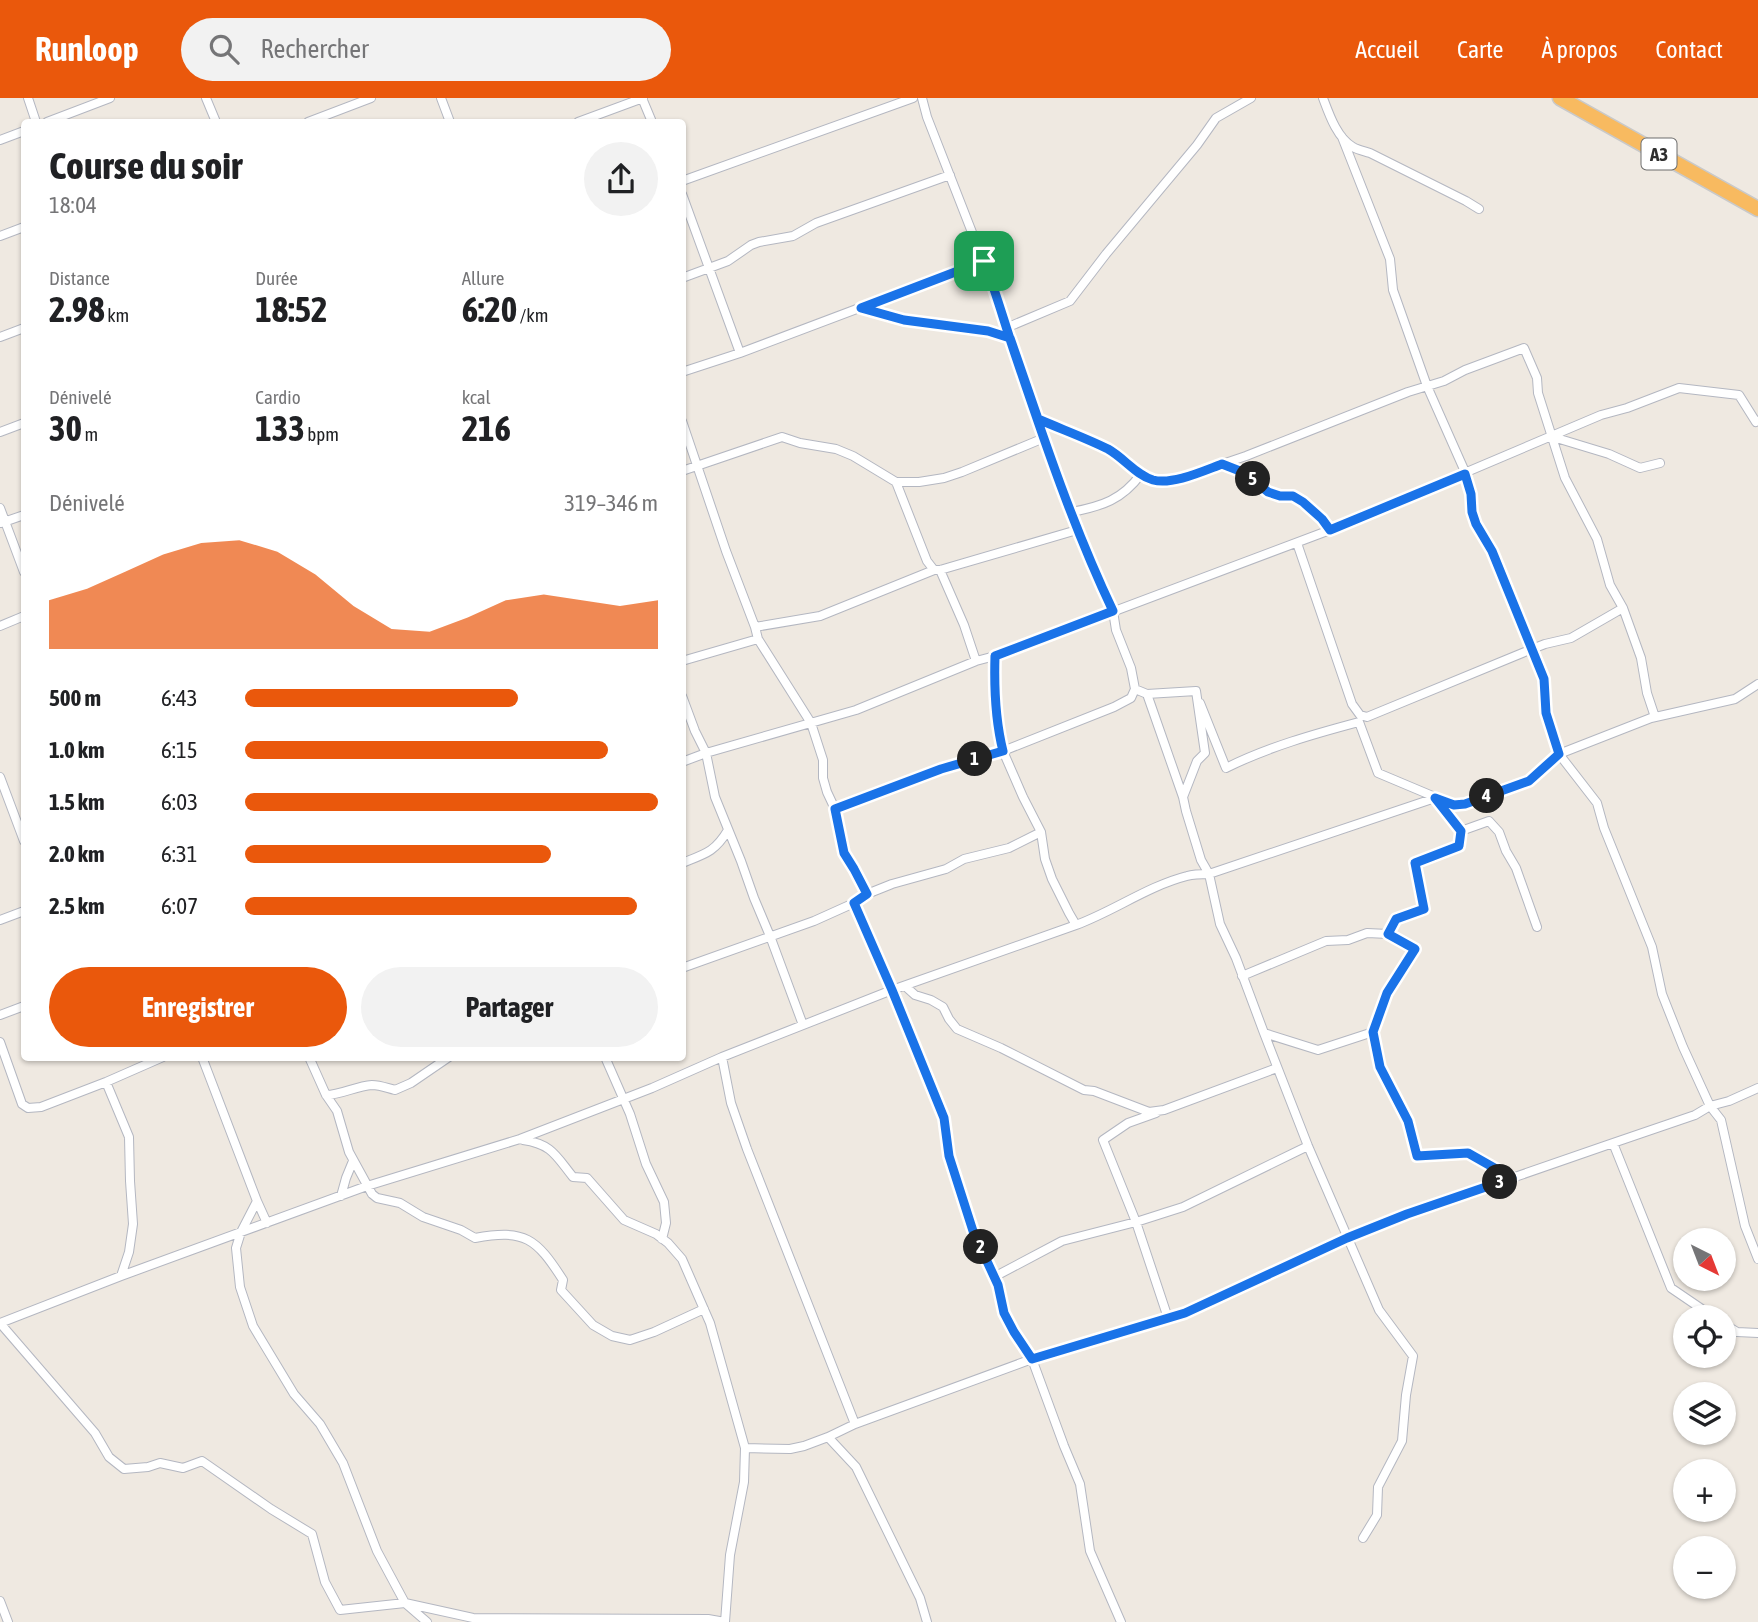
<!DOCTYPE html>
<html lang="fr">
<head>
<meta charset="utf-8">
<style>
  :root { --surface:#fff; --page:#f2f2f2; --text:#202124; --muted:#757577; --accent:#ea580c }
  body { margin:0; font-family:"Asap Condensed",sans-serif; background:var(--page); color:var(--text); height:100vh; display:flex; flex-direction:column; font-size:26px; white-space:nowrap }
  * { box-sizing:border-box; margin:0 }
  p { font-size:23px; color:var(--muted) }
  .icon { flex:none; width:38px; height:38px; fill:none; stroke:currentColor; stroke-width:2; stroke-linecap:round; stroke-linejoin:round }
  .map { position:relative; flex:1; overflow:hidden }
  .details { position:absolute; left:21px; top:21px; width:665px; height:942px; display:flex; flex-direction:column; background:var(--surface); border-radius:7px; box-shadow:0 2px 5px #0004 }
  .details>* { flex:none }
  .needle { width:46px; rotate:138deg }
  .controls { position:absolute; left:1673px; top:1130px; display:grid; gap:14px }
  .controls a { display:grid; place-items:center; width:63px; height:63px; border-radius:50%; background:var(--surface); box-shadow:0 2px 5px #0004; font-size:35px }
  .pin { position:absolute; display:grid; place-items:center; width:60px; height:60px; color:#fff; margin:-30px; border-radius:14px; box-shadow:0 4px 10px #0006 }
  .km { position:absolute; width:35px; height:35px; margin:-18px; border-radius:50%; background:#222; color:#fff; font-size:19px; line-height:35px; text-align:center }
  .round { display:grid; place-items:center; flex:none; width:74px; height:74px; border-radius:37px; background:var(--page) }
  .summary { display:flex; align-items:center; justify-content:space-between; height:119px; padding:0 28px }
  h1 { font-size:38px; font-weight:700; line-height:52px }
  .metrics { display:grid; grid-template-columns:repeat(3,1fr); gap:10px; height:119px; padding:7px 28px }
  .metrics div { display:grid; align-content:center }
  .metrics b { font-size:35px; font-weight:700 }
  .metrics small { font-size:19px; font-weight:400 }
  .metrics p { font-size:19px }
  .chart { height:196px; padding:14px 28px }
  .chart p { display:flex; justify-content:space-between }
  .chart svg { width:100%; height:126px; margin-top:7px; fill:var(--accent); opacity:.7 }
  .cta { display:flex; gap:14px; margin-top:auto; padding:14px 28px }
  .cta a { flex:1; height:80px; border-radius:42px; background:var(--accent); color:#fff; font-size:28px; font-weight:700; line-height:80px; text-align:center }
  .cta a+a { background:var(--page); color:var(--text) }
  ul { padding:0 28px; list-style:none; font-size:23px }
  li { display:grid; grid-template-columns:112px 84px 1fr; align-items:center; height:52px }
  li i { height:18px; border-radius:9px; background:var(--accent) }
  header { display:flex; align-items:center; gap:42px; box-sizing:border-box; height:98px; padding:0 35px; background:var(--accent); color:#fff }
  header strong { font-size:33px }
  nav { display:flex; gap:38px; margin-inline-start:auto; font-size:24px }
  .search { width:490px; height:63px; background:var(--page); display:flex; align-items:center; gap:18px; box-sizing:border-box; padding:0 24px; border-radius:38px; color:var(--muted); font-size:26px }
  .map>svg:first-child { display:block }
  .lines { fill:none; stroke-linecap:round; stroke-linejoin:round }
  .minor-casing { stroke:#b4b7c1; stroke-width:10 }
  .trunk-casing { stroke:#c9c9c9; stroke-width:17 }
  .minor { stroke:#fff; stroke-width:8 }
  .trunk { stroke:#f8ba60; stroke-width:14 }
  .route-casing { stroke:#fff; stroke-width:14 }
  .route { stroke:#1a73e8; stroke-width:9 }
  .labels { text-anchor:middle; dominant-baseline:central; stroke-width:5; stroke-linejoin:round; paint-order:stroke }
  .shield { fill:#fff; stroke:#6d6d6d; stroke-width:2 }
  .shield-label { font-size:19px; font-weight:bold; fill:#2e2e2e }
</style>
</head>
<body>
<header>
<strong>Runloop</strong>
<div class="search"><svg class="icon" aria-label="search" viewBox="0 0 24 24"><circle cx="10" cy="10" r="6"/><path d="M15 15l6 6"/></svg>Rechercher</div>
<nav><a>Accueil</a><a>Carte</a><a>À propos</a><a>Contact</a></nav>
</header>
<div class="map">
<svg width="1758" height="1524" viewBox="0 0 1758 1524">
  <rect width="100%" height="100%" fill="#efe9e1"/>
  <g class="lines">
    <defs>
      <path id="minor" d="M28,0L36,24
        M206,0L216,24
        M441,0L450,24
        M642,0L652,24
        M922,0L927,19L991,183L1044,340L1077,432L1113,513L1116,532L1131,570L1135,591L1147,596L1183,699
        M1323,0C1329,16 1337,40 1353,49C1358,52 1364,53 1370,55L1466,103L1479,111
        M47,24L110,0
        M308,24L371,0
        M578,24L643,0
        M1342,39L1390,161L1393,192L1427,288L1466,376L1471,396L1472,414L1476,427L1492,453L1544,581L1546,615L1559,656L1597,705L1604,730L1652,849L1662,896L1683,949L1710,1008L1729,1003L1758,990
        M0,42L24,33
        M682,83L913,0
        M682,96L740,255
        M0,138L24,129
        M682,180L728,163L751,147L759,144L793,138L816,125L950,77
        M861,210L904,222L987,233L1010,240
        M1006,230L1070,203L1106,156L1197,47L1216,20L1251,0
        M0,239L24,230
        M682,274L740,255L984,163
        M1038,321L1107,351L1123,360L1141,376L1154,382H1169L1193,376L1246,358L1408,294L1444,283L1465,272L1524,250L1537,280L1538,295L1565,380L1597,441L1610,487L1623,510L1641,560L1647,595L1655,619
        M682,323L726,453L755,529L758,541L811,625L823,662V680L827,694L835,711L844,755L854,771L867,796
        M0,334L24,325
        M1553,339L1609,356L1640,370L1660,365
        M1222,366L1245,375L1268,394L1280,398H1293L1302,404L1323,421L1330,432
        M682,373L782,339L800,345L836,351L853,358L896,384H919L944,380L962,374L1044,340
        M896,384L927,463L934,472H940L1077,432
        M0,410L24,474
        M1072,414C1102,408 1122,402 1141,376
        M1,425L24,417
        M1297,445L1352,606L1360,617L1367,619L1532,551L1545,546L1571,540L1623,510
        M940,472L964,527L976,563
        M0,528L24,518
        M755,529L820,518L934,472
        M995,558L996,618L1003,653L1023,699L1041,734L1045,761L1052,781L1069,815L1076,827C1114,813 1148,788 1187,778C1194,776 1202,776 1209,776L1435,700L1461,733L1489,723L1499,734L1506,753L1516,770L1537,829
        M682,563L758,541
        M1147,596L1196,593L1205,655L1197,663L1183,699L1186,713L1201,762L1209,776L1220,826L1236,860L1264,935L1318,952L1373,934L1380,969L1408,1023L1417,1058L1468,1055L1512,1080L1613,1045L1671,1190L1715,1220
        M682,598L695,633L706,655L715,699L741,763L754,800L770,838L803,927
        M1200,605L1226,670C1268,649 1314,636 1359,624L1378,675L1454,707L1465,706L1529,683L1559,656L1651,620L1735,601L1758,586
        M682,664L706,655L856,612L976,563L995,558L1330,432L1601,317L1627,310L1679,290L1739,297L1756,324L1758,323
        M0,679L24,743
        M835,711L941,671L1003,653L1114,609L1131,600L1135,591
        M682,765C705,756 715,754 728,732
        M854,805L892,892L1076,827
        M0,822L24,813
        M682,870L814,823L854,805L867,796L892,786L946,771L964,761L1009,750L1041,734
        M1242,878L1326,843L1348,842L1367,835L1388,836
        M905,888L915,897L931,902L943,909L949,921L957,931L1001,950L1084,992L1094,993L1149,1014L1164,1012L1277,970
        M0,917L24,908
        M1373,934L1387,895L1415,851L1388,836L1396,821L1424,811L1414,765L1459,748L1461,733
        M1264,935L1308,1048L1379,1212L1413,1258L1406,1297L1402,1343L1378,1389L1377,1417L1363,1440
        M0,944L22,1006L28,1010L41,1009L106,984L163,959
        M202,959L257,1103L241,1134L236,1150L240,1189L253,1228L294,1296L320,1326L343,1365L377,1453L405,1505L473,1520L708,1521L725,1524
        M309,959L326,997L337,1013L349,1054L372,1096L377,1100L400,1105L423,1119L461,1132L475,1140C525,1131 536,1140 563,1182L561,1192L593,1227L612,1238L630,1242L654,1234L704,1211
        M605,959L630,1016L646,1066L664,1104L666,1125L662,1141
        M722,959L731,1005L747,1051L855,1326
        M106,984L129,1039L130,1083L133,1126L129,1154L121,1178
        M326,997C341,997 356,988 372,987C380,987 387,990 395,992L411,985L449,959
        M1156,1015L1128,1025L1103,1042L1136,1124L1168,1220
        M523,1042C552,1046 556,1058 573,1079L587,1080L624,1122L656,1136L668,1145L682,1161L710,1225L745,1350L744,1384L730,1457L725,1524
        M1613,1045L1695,1017L1710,1008L1721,1022L1745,1128L1758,1161
        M341,1098L346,1080L353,1063
        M257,1103L267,1125
        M994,1179L1062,1143L1136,1124L1183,1109L1308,1048
        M0,1225L121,1178L367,1088L520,1041L652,990L722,959L892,892L944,1020L949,1057L973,1133L998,1187L1004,1215L1014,1234L1032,1261L855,1326L828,1339
        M0,1225L95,1335L109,1359L124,1371L148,1369L160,1365L183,1370L202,1363L271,1411L312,1436L325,1484L340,1512L405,1505L427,1524
        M1724,1226L1737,1234L1758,1235
        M745,1350L790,1351L804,1348L828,1339L856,1369L920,1500L927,1524
        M0,1503L8,1524
        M1121,1524L1090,1453L1080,1386L1064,1348L1032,1261L1185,1215L1347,1140L1407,1117L1512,1080"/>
      <path id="trunk" d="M1560,0L1758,111"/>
    </defs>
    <use href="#minor" class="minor-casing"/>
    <use href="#trunk" class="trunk-casing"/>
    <use href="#minor" class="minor"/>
    <use href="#trunk" class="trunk"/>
  </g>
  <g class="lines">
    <defs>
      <path id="route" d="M984,163C996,194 1005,227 1016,259C1045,345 1074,431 1113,513L995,558C994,590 995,621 1003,653L941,671L835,711L844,755L854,771L867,796L854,805L892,892L944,1020L949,1058L973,1133L998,1187L1004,1215L1014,1234L1032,1261L1185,1215L1347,1140L1407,1116L1512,1080L1468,1055L1417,1058L1408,1023L1380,969L1373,934L1387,895L1415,851L1388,836L1396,821L1424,811L1415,765L1459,748L1461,733L1435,700L1454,707L1465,706L1529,683L1559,656L1546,615L1544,581L1492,453L1476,426L1472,414L1471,396L1465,376L1330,432L1322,421L1303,404L1293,398H1280L1268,394L1245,375L1222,366C1203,373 1173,387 1153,382C1136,377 1124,360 1108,351C1086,340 1061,331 1038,321L1010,240L988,233L904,222L861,210L984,163"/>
    </defs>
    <use href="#route" class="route-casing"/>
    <use href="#route" class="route"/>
  </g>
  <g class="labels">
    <rect class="shield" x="1641.5" y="40.5" width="35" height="31" rx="5"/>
    <g class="shield-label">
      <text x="1659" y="56">A3</text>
    </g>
  </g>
</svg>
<div class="controls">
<a><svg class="needle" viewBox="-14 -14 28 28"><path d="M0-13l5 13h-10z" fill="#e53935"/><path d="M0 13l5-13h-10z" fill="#757577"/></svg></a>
<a><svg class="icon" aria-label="locate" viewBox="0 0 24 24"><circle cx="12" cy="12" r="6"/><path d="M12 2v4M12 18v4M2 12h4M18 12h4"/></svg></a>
<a><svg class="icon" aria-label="layers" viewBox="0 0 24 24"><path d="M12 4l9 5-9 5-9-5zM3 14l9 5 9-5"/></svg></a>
<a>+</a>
<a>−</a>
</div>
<div class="pin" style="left:984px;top:163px;background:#1e9e55"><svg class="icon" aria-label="arrive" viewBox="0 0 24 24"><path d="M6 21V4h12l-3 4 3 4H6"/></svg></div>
<b class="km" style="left:975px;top:661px">1</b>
<b class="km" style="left:981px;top:1149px">2</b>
<b class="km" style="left:1500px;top:1084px">3</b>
<b class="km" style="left:1487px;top:698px">4</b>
<b class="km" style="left:1253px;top:381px">5</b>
<section class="details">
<div class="summary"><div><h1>Course du soir</h1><p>18:04</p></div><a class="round"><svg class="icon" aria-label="share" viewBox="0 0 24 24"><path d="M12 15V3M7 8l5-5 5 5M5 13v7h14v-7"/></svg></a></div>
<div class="metrics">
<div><p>Distance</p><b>2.98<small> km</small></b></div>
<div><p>Durée</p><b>18:52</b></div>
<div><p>Allure</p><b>6:20<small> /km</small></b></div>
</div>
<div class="metrics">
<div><p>Dénivelé</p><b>30<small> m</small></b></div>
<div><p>Cardio</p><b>133<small> bpm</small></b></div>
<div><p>kcal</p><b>216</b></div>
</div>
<div class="chart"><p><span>Dénivelé</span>319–346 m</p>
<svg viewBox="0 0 160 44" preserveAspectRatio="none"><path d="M0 44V27L10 23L20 17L30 11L40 7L50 6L60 10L70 18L80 29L90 37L100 38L110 33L120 27L130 25L140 27L150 29L160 27V44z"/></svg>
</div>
<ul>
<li><b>500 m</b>6:43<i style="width:66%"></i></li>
<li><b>1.0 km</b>6:15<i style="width:88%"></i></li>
<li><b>1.5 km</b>6:03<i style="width:100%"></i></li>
<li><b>2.0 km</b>6:31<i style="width:74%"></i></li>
<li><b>2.5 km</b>6:07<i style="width:95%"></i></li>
</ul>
<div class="cta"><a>Enregistrer</a><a>Partager</a></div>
</section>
</div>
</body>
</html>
